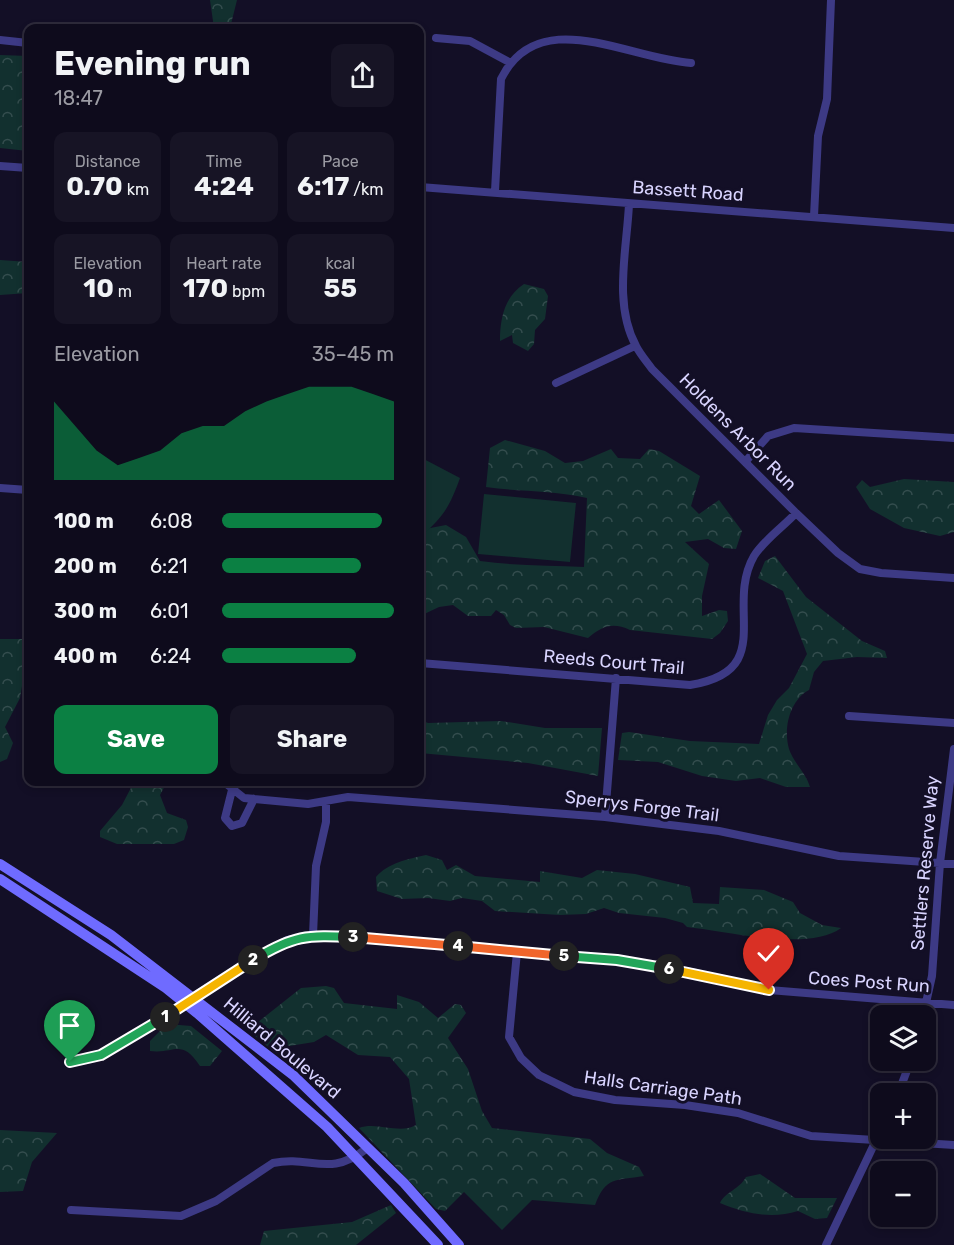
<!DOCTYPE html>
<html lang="en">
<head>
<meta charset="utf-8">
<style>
  :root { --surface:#0e0b1c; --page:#171425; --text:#f1f3f6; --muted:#9b9ba3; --line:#2e2b3b; --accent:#0b8043 }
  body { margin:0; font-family:Rubik,sans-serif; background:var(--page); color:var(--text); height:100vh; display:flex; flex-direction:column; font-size:22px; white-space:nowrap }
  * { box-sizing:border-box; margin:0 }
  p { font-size:20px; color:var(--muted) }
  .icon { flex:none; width:33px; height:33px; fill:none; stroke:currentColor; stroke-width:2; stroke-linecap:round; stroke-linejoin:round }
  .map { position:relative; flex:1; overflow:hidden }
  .details { position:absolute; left:24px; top:24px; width:400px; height:762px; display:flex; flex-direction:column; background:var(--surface); border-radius:12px; box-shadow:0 3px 9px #0003,0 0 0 2px var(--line) }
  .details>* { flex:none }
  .fabs { position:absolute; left:870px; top:1005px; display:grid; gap:12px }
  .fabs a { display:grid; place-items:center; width:66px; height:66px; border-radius:12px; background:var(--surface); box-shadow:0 3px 9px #0003,0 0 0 2px var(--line); font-size:30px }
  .pin { position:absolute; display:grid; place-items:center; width:51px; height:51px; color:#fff; margin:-62px -26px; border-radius:50% 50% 50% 0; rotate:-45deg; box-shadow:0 0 6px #0007 }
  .pin .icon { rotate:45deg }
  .km { position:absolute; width:30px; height:30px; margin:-15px; border-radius:50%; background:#222; color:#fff; font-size:16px; line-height:30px; text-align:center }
  .round { display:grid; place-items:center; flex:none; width:63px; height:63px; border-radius:12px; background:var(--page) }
  .headline { display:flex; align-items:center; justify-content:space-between; height:102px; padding:0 30px }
  h1 { font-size:33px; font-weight:700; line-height:45px }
  .stats { display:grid; grid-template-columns:repeat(3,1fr); gap:9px; height:102px; padding:6px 30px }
  .stats div { display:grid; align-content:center; border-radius:12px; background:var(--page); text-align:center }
  .stats b { font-size:26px; font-weight:700 }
  .stats small { font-size:16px; font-weight:400 }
  .stats p { font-size:16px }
  .chart { height:168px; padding:12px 30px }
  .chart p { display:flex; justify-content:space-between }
  .chart svg { width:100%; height:108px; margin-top:6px; fill:var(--accent); opacity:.7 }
  .action { display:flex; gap:12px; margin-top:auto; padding:12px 30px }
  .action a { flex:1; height:69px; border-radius:12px; background:var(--accent); color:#fff; font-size:24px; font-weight:700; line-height:69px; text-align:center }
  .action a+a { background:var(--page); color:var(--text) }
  ul { padding:0 30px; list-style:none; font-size:20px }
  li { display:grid; grid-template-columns:96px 72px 1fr; align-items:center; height:45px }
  li i { height:15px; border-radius:8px; background:var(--accent) }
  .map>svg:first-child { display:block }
  .forest { fill:url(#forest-crowns) }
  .pitch { fill:#12302f }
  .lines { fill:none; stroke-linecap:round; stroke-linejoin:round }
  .minor { stroke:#3d3a85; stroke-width:8 }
  .secondary { stroke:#6f6bff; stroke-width:10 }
  .split-1-casing { stroke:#fff; stroke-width:12 }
  .split-2-casing { stroke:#fff; stroke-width:12 }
  .split-3-casing { stroke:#fff; stroke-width:12 }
  .split-4-casing { stroke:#fff; stroke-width:12 }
  .split-5-casing { stroke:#fff; stroke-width:12 }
  .split-6-casing { stroke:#fff; stroke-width:12 }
  .split-7-casing { stroke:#fff; stroke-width:12 }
  .split-1 { stroke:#22a559; stroke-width:8 }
  .split-2 { stroke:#f5b400; stroke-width:8 }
  .split-3 { stroke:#22a559; stroke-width:8 }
  .split-4 { stroke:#f0652b; stroke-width:8 }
  .split-5 { stroke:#f0652b; stroke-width:8 }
  .split-6 { stroke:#22a559; stroke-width:8 }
  .split-7 { stroke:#f5b400; stroke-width:8 }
  .labels { text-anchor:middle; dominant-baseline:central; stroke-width:6; stroke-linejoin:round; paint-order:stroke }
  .street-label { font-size:18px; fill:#d9d4ff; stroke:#130f26 }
</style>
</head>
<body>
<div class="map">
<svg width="954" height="1245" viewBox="0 0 954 1245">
  <defs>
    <pattern id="forest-crowns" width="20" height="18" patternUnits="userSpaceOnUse" patternTransform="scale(1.5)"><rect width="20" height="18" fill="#12302f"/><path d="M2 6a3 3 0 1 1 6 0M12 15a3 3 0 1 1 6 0" fill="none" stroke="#344d4e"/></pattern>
  </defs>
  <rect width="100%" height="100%" fill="#130f26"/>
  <path class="forest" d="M210,0H237L230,28H214Z
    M0,55L28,56V151L0,148Z
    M0,260L28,262V293L0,295Z
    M524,284L544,289L548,296L545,319L535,330L534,344L528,351L513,343L512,335L500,341C500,319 504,297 524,284Z
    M505,440L545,451L565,463L583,461L611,449L618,458L640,459L649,449L659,451L700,476L691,506L699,514L719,500L742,531L736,549L724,548L708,539L685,542L709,564L702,596V616L719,610L727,611L728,621L720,633L712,639L630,630C613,622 602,626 588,638L544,627L516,628L510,625L504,615L496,610L491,616H468L453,605L439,607L420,616V530L446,525L466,537L480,561C514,566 549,565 584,567L587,498C554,490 520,492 486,487L490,448Z
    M904,479L954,482V532L940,536L904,528L870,509L856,487L862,480L870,487Z
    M775,556L806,597L862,641L885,651L887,658L857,657L823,661L814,672L809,690C790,700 783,728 789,749C793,762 806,773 810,787H786L760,778L736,781L702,776L658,762L618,760L622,733L629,732L690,741L759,744L768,715L777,700L789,688L807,654L783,591L758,578L765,561Z
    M0,639H23L28,650L20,698L5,727L13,743L7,759L0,762Z
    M420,720L428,723L501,721L545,728H602L598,776L528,763L420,753Z
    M134,782H167L160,795L167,813L186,820L188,827L184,840L174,844H117L100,837V831L122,805Z
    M426,855L442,860L447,870L456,865L475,876L540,882V871L582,878L597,870L635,874L690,887L693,903L719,904L720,887L764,890L793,902L800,913L822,925L841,928C809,952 726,931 687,927L683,923L665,918L619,913L604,908L586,914L560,915L495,911L482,901L462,898L450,901L428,898L402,899L377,891L376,877C388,863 408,859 426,855Z
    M326,986L334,988L344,1003L397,1009V995L419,1002L438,1018L455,1004L461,1005L466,1013L448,1038L468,1069L482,1111L492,1128L590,1139L607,1153L639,1167L644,1176C615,1181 606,1176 595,1205L532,1200L502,1230L464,1192L445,1211L436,1209L359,1128C377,1121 399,1135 416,1125L409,1079L390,1057L358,1055L326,1035L314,1042L271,1049L248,1030L301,988Z
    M167,1024L191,1026L222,1051L210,1066H200C181,1038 176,1054 150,1051V1041Z
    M0,1130L57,1133L32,1162L23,1191L0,1192Z
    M760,1174L795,1198H837L827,1218L815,1219L798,1211C772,1219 746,1214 720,1203C726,1191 739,1190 746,1177Z
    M391,1205L396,1213L356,1245H260L264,1231L352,1222Z"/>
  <path class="pitch" d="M420,457L460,478C450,506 443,518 420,537Z
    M484,494L576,503L570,562L478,554Z"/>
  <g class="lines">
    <path class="minor" d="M436,38L470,41L509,62
      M0,40L28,43
      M0,166L28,168
      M420,187L954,228
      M495,191L501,79C539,3 628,59 691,63
      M629,204C627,249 613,304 636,346C640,354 647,362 652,369L796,513L838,553L860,569L881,573L954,578
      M814,216L818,136L827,99L831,0
      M556,383L635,346
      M746,461L768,436L794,428L954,438
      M0,488L28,490
      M420,663L690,685C778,671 724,608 754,556C764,540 784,526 796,513
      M849,716L954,723
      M224,782L244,798L308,804L348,797L605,817L719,831L839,856L954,864
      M232,790L225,818L232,826L242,823L254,799
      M605,817L616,678
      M313,935L316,866L326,822V802
      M517,952L509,1037L521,1058L539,1075L574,1092L615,1100L685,1105L738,1113L811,1136L954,1145
      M923,1016L932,976L940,863L954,749
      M70,1062L101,1055L146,1030L194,996L274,947L287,940L313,935L617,960L691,972L769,990L954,1005
      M898,1094L911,1060
      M71,1210L181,1216L216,1201L273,1163C311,1155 329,1178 366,1149
      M826,1245L880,1132"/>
    <path class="secondary" d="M0,864L111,935L293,1075L404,1183L459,1245
      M0,879L166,988L197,1013L327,1127L438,1245"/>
  </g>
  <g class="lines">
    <defs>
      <path id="split-1" d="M70,1062L101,1055L165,1017"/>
      <path id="split-2" d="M165,1017L253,960"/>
      <path id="split-3" d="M253,960C294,935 306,935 353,937"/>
      <path id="split-4" d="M353,937L458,946"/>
      <path id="split-5" d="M458,946L564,956"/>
      <path id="split-6" d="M564,956L617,960L669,969"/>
      <path id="split-7" d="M669,969L769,990"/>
    </defs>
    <use href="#split-1" class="split-1-casing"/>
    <use href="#split-2" class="split-2-casing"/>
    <use href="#split-3" class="split-3-casing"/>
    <use href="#split-4" class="split-4-casing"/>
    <use href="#split-5" class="split-5-casing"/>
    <use href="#split-6" class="split-6-casing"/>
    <use href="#split-7" class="split-7-casing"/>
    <use href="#split-1" class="split-1"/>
    <use href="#split-2" class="split-2"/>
    <use href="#split-3" class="split-3"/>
    <use href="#split-4" class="split-4"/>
    <use href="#split-5" class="split-5"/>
    <use href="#split-6" class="split-6"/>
    <use href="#split-7" class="split-7"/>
  </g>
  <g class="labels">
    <g class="street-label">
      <text transform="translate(688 191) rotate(4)">Bassett Road</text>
      <text transform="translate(738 432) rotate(45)">Holdens Arbor Run</text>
      <text transform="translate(614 662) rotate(5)">Reeds Court Trail</text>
      <text transform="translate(642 806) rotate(7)">Sperrys Forge Trail</text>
      <text transform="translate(925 863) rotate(-85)">Settlers Reserve Way</text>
      <text transform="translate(869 982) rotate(4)">Coes Post Run</text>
      <text transform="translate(282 1048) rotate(40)">Hilliard Boulevard</text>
      <text transform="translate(663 1088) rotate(8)">Halls Carriage Path</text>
    </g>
  </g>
</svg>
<div class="fabs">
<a><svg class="icon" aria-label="layers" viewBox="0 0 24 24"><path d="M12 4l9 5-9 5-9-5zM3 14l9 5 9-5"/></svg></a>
<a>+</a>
<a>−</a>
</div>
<div class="pin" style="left:70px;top:1062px;background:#1e9e55"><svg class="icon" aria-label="arrive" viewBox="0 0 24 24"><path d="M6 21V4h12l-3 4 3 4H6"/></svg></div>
<div class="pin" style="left:769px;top:990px;background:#d93025"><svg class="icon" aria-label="check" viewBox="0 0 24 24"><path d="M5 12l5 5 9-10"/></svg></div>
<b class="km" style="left:165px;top:1017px">1</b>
<b class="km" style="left:253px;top:960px">2</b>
<b class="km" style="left:353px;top:937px">3</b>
<b class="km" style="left:458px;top:946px">4</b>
<b class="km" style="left:564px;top:956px">5</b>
<b class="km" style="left:669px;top:969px">6</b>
<section class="details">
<div class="headline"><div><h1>Evening run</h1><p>18:47</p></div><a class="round"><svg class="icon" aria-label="share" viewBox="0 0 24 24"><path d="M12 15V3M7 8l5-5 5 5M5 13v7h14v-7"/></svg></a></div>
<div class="stats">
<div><p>Distance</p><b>0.70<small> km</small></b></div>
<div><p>Time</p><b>4:24</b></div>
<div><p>Pace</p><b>6:17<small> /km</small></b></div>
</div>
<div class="stats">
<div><p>Elevation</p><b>10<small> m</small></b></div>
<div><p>Heart rate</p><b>170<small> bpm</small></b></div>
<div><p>kcal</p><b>55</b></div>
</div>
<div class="chart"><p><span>Elevation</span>35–45 m</p>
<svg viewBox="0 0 160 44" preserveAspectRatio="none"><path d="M0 44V12L10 22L20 32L30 38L40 35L50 32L60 25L70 22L80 22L90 16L100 12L110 9L120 6L130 6L140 6L150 9L160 12V44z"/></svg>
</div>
<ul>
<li><b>100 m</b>6:08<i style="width:93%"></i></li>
<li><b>200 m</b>6:21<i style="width:81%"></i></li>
<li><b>300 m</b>6:01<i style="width:100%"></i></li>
<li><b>400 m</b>6:24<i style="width:78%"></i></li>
</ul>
<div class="action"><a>Save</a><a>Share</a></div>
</section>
</div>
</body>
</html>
